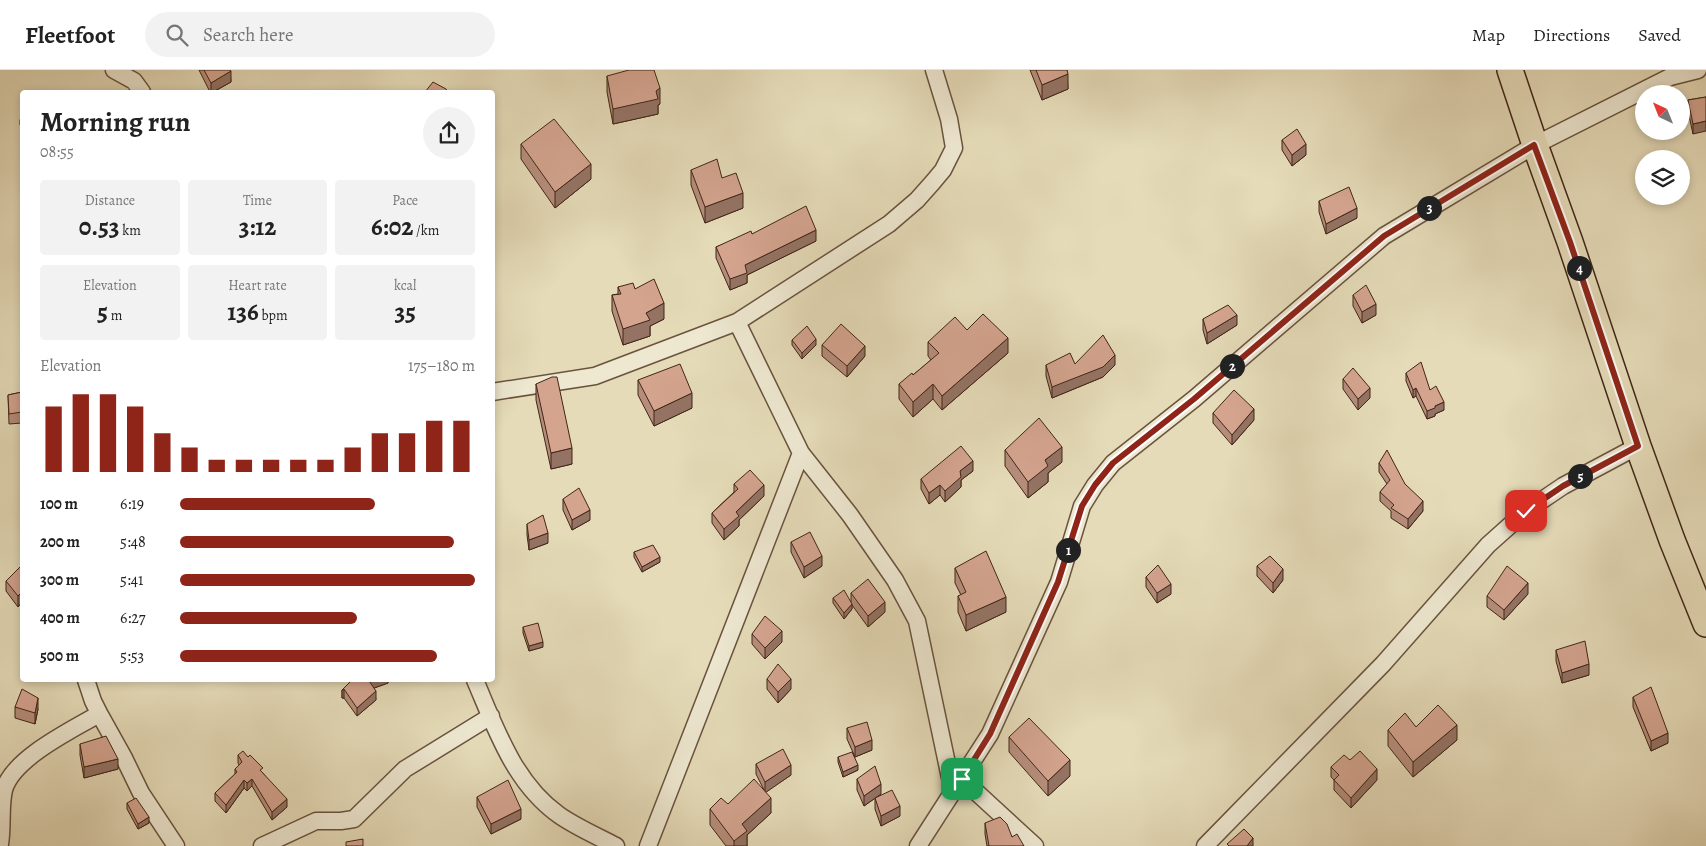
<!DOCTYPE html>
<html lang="en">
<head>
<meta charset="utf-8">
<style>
  :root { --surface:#fff; --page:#f2f2f2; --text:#222; --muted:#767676; --line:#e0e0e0; --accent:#8f2418 }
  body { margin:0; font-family:Alegreya,serif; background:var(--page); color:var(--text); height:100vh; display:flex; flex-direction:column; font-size:19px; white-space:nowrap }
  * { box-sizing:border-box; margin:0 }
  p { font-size:16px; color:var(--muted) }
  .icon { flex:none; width:28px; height:28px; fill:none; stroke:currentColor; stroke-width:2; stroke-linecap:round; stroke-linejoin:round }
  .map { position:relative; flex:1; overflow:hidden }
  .panel { position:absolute; left:20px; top:20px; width:475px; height:592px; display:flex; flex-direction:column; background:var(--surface); border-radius:5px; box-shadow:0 2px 8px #0003 }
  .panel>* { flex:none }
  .needle { width:32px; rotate:317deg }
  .buttons { position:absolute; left:1635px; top:15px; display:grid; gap:10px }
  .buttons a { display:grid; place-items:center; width:55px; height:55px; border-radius:50%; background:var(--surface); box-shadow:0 2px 8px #0003; font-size:25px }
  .pin { position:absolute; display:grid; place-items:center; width:42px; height:42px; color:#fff; margin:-21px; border-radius:10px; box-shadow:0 2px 8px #0006 }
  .km { position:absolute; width:25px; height:25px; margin:-12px; border-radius:50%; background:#222; color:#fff; font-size:14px; line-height:25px; text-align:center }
  .round { display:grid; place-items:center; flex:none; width:52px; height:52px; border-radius:26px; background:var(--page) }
  .headline { display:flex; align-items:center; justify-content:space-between; height:85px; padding:0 20px }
  h1 { font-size:28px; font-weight:600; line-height:38px }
  .stats { display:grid; grid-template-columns:repeat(3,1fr); gap:8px; height:85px; padding:5px 20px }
  .stats div { display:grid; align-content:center; border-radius:5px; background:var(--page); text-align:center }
  .stats b { font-size:25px; font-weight:600 }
  .stats small { font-size:14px; font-weight:400 }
  .stats p { font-size:14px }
  .chart { height:140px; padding:10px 20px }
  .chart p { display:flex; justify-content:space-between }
  .chart svg { width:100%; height:90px; margin-top:5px; stroke:var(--accent); stroke-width:6 }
  ul { padding:0 20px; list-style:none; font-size:16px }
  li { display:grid; grid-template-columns:80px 60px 1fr; align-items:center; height:38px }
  li i { height:12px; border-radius:6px; background:var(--accent) }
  header { display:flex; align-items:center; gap:30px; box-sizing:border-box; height:70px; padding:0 25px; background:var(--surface); border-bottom:1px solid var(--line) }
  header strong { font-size:24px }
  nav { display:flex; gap:28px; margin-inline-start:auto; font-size:18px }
  .search { width:350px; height:45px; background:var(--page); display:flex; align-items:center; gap:12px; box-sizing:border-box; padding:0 18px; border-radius:28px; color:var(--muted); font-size:19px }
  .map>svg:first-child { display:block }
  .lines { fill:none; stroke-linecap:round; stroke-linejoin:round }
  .street-casing { stroke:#69533f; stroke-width:19 }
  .primary-casing { stroke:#402617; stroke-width:28 }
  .street { stroke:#eee8d1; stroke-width:16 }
  .primary { stroke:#e5dbb8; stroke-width:25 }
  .wall { fill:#b68d7b; stroke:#402617 }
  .shaded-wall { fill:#947364; stroke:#402617 }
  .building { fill:#d4a48f; stroke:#402617 }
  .route-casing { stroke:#fff; stroke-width:10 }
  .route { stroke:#8f2418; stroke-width:6 }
</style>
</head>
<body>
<header>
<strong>Fleetfoot</strong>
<div class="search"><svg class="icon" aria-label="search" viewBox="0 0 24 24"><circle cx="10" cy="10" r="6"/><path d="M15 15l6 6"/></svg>Search here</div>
<nav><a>Map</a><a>Directions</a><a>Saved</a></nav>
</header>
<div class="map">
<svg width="1706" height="776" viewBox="0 0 1706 776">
  <rect width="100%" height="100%" fill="#e5dbb8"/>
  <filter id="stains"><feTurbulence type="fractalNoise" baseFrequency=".004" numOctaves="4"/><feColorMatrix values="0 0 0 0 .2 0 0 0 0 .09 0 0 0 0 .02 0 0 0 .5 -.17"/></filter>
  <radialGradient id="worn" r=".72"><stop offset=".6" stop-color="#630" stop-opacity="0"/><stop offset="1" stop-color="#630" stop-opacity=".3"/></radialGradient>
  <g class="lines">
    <defs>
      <path id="street" d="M114,0L134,11L142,22
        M737,252L801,383L850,445L895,510L917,551L953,722
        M492,322L595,306L737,252L889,154L917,130L933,112L943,100L954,78L949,49L934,0
        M475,610C496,659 514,713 559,745C576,757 597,766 616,776
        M100,645L124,688L141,723L176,776
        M962,709L1035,776
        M0,774C3,756 0,737 4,720C12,690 66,663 92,648L100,645L93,631L86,610
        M262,776L316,751H341L354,749L405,699L491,646
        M648,776L801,383
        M918,776L990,664L1059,512L1082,436L1095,415L1113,393L1194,329L1384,166L1535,75L1670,7L1698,0
        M1205,776L1383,594L1488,475L1526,441L1563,416L1638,376"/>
      <path id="primary" d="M1510,0L1535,75L1570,172L1638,376L1672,470L1706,554"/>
    </defs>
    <use href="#street" class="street-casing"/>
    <use href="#primary" class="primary-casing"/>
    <use href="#street" class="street"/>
    <use href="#primary" class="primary"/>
  </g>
  <path class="wall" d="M199,0H230L231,12L213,22H210Z
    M1030,0H1067L1068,19L1042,30Z
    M607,6L660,34L658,35V44L613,54L607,22Z
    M1706,27L1693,64L1688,41V30Z
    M22,46V57L20,55V50Z
    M1282,70L1306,85L1292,96L1282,80Z
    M521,74L591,109L555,138L521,89Z
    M691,100L722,108L743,138L705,153L691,115Z
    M1319,131L1357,148L1326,164L1319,142Z
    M752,164L816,171L747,205V213L730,220L716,188V177Z
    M618,217L635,219L664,249L650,256V266L623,275L612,241V225L618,224Z
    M1353,225L1376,245L1362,253L1353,236Z
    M1203,249L1237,255L1207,274L1203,260Z
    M967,260L1008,283L942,340L933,329L913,347L899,329V314L913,305L931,290L928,286V272Z
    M792,270L816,275L802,289L792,275Z
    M822,275L865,286L847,307L822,286Z
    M1046,295H1115L1103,307L1052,328L1046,306Z
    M1406,303L1430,320L1444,340L1435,344V346L1427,349L1416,326L1413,328L1406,311Z
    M1343,309L1370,328L1358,340L1343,319Z
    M638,310L692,338L654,356L638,325Z
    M536,314L572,394L551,399L536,330Z
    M22,322V353L9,354L8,325Z
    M1213,343L1254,350L1232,375L1213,353Z
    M1005,380L1062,392L1048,403V412L1028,428L1005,396Z
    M1379,393L1405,414L1423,441L1408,459L1391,448V441L1380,431V422L1387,414L1379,402Z
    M973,401L961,410V417L945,432L940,425L929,434L921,419V409Z
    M734,414L764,426L739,450V456L724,470L712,453V443L734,422Z
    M563,429L590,450L572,460L563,440Z
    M527,454L548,473L529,480L527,465Z
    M791,472L822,496L804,508L791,482Z
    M634,482L660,492L642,502L634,487Z
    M22,495V532L18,537L6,521V511Z
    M1257,496L1283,510L1273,523L1257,506Z
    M955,498L1006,542L966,561L958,542V526L961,525L955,513Z
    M1146,507L1171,524L1157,533L1146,517Z
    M851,523L885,542L868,557L852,535V539L844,549L833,533V528L851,532Z
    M1528,524L1504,550L1487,537V526Z
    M523,557L543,577L529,581L523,563Z
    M752,564L782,572L765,589L752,574Z
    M1556,580L1589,605L1562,613L1556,591Z
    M767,609L791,619L778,633L767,619Z
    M388,610V613L374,618L376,630L357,646L344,628H342V620Z
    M1633,627L1668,673L1651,681L1633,637Z
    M15,637L38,639L35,654L15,648Z
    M1416,657L1457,670L1413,707L1388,676V660Z
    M847,658L872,680L855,687L847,669Z
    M1009,667L1070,706L1048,726L1009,682Z
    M80,674L118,699L84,708L80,685Z
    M238,685L263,703L287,737L272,750L252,716L247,721L244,718L226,743L215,731V723L235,704V699L239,695L238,693Z
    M838,687L858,700L843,707L838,692Z
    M1350,690L1377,710L1351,738L1334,720V710L1331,707V697Z
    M756,694L791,705L765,722L771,743L747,765V776H726L710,755V739L728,734L764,720L756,704Z
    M857,709L881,724L864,736L857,720Z
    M477,727L521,749L491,764L477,737Z
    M875,728L900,746L881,756L875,739Z
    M127,733L149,753L138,759L127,739Z
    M985,753L1012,767L1024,776H987L985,764Z"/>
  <path class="shaded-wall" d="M231,1V12L213,22H211V13Z
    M1068,4V19L1042,30V15Z
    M660,18V34L658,35V44L613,54V39Z
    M1706,51V61L1693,64V54Z
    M1306,74V85L1292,96V85Z
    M591,94V109L555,138V122Z
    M743,123V138L705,153V137Z
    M1357,138V148L1326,164V154Z
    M816,160V171L747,205V213L730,220V209L745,195Z
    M664,233V249L650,256V266L623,275V259L646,243Z
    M1376,234V245L1362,253V242Z
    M1237,245V255L1207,274V263Z
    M1008,268V283L942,340V326Z
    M816,269V275L802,289V283Z
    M865,276V286L847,307V296Z
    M1115,285V295L1103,307L1052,328V317Z
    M933,314V329L913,347V332Z
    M1370,318V328L1358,340V329Z
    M1416,318V326L1413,328V320Z
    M692,323V338L654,356V341Z
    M1444,332V340L1435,344V346L1427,349V341L1435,336Z
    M1254,339V350L1232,375V365Z
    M1062,377V392L1048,403V412L1028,428V412L1045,390Z
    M572,378V394L551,399V383Z
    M973,391V401L961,410V417L945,432V421L960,401Z
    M764,415V426L739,450V456L724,470V459L736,442Z
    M940,415V425L929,434V423Z
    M1423,431V441L1408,459V449Z
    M590,440V450L572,460V450Z
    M548,463V473L529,480V470Z
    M822,486V496L804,508V497Z
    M660,487V492L642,502V497Z
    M1283,499V510L1273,523V513Z
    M1528,513V524L1504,550V540Z
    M1171,514V524L1157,533V523Z
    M22,522V532L18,537V526Z
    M1006,527V542L966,561V545Z
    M885,532V542L868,557V546Z
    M852,534V539L844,549V543Z
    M782,561V572L765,589V578Z
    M543,572V577L529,581V576Z
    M1589,594V605L1562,613V603Z
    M791,609V619L778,633V622Z
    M371,610H388V613L369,620V611Z
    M344,619V628H342V620Z
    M376,621V630L357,646V638Z
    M38,628V639L35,654V643Z
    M1457,655V670L1413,707V692Z
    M1668,663V673L1651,681V671Z
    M872,670V680L855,687V677Z
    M118,689V699L84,708V697Z
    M1070,690V706L1048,726V711Z
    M791,695V705L765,723V712Z
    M858,695V700L843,707V702Z
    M1377,699V710L1351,738V728Z
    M252,709V716L247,721V713Z
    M244,710V718L226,743V735Z
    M881,714V724L864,736V726Z
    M771,728V743L747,765V776H734V771L742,754Z
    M287,729V737L272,750V742Z
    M900,736V746L881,756V746Z
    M521,739V749L491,764V754Z
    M149,747V753L138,759V754Z
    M1253,768V776H1247Z"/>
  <path class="building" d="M204,0H230L231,1L211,13Z
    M629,0H654L660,18L656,21L658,29L613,39L607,6Z
    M1036,0H1067L1068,4L1042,15Z
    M433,12L446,19L448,22H425Z
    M1706,27V51L1693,54L1688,30Z
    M554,49L591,94L555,122L521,74Z
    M1297,59L1306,74L1292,85L1282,70Z
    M717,89L722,108L736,103L743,123L705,137L691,100Z
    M1349,117L1357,138L1326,154L1319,131Z
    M806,136L816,160L745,195L747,203L730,209L716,177L751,161L752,164Z
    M654,209L664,233L646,243L650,250L623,259L612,225L621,224L618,217L633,213L635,219Z
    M1366,215L1376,234L1362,242L1353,225Z
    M1228,235L1237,245L1207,263L1203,249Z
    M983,244L1008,268L942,326L933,314L913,332L899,314L912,303L913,305L939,283L928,272L955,247L967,260Z
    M841,254L865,276L847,296L822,275Z
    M807,256L816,269L802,283L792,270Z
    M1103,265L1115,285L1103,297L1052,317L1046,295L1070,283L1075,294Z
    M1421,292L1430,320L1436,316L1444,332L1435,336V338L1427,341L1416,318L1413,320L1406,303Z
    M680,294L692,323L654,341L638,310Z
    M1353,298L1370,318L1358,329L1343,309Z
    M552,307H557L572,378L551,383L536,314Z
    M1234,320L1254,339L1232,365L1213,343Z
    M22,322V342L9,344L8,325Z
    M1039,348L1062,377L1045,390L1048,396L1028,412L1005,380Z
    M961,376L973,391L960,401L961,407L945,421L940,415L929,423L921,409Z
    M1387,380L1405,414L1423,431L1408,449L1391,438L1394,435L1380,422L1390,410L1379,393Z
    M750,400L764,415L736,442L739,446L724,459L712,443L738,419L734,414Z
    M579,418L590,440L572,450L563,429Z
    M543,445L548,463L529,470L527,454Z
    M810,462L822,486L804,497L791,472Z
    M653,475L660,487L642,497L634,482Z
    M986,481L1006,527L966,545L958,526L966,522L955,498Z
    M1270,486L1283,499L1273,513L1257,496Z
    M22,495V522L18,526L6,511Z
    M1158,495L1171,514L1157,523L1146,507Z
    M1507,496L1528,513L1504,540L1487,526Z
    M868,509L885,532L868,546L851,523Z
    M844,520L852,534L844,543L833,528Z
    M765,546L782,561L765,578L752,564Z
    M538,553L543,572L529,576L523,557Z
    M1585,571L1589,594L1562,603L1556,580Z
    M778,594L791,609L778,622L767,609Z
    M352,610H371L369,611L376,621L357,638L344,619L342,620Z
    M1651,617L1668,663L1651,671L1633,627Z
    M22,619L38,628L35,643L15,637Z
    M1438,635L1457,655L1413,692L1388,660L1405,643L1416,657Z
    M1029,648L1070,690L1048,711L1009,667Z
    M867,652L872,670L855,677L847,658Z
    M106,666L118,689L84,697L80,674Z
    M783,679L791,695L765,712L756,694Z
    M243,681L248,687L250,685L263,698L260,700L287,729L272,742L252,709L247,713L244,710L226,735L215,723L237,702L235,699L242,692L238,685Z
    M1360,681L1377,699L1351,728L1334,710L1339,705L1331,697L1344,685L1350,690Z
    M852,682L858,695L843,702L838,687Z
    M875,696L881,714L864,726L857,709Z
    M754,709L771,728L742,754L747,761L734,771L710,739L721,728L728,734Z
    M508,710L521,739L491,754L477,727Z
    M892,720L900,736L881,746L875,728Z
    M136,728L149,747L138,754L127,733Z
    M1000,747L1007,754L1012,767L1017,764L1024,776H989L985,753Z
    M1244,759L1253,768L1247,776H1229L1227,774Z
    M363,769V776H346V772Z"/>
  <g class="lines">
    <defs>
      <path id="route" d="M962,709L990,664L1058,512L1082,436L1095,415L1113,393L1194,329L1384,166L1534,75L1570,172L1638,376L1563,416L1526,441"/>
    </defs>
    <use href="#route" class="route-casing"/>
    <use href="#route" class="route"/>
  </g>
  <rect width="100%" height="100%" filter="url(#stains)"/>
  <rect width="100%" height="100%" fill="url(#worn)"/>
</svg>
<div class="buttons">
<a><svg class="needle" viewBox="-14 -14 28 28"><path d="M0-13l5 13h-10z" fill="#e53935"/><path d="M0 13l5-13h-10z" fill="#767676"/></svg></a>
<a><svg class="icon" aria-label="layers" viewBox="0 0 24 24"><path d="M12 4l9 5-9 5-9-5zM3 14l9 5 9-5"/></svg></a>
</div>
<div class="pin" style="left:962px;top:709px;background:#1e9e55"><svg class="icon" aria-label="arrive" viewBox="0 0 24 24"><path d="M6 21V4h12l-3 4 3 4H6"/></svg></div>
<div class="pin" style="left:1526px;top:441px;background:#d93025"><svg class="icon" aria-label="check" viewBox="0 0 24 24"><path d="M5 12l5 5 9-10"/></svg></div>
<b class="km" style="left:1068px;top:480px">1</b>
<b class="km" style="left:1232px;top:296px">2</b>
<b class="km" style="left:1429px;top:138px">3</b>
<b class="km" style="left:1579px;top:198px">4</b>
<b class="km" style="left:1580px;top:406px">5</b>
<section class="panel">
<div class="headline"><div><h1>Morning run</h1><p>08:55</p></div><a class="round"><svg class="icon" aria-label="share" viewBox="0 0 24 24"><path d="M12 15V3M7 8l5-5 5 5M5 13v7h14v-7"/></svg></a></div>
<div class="stats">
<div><p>Distance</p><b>0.53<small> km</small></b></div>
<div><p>Time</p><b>3:12</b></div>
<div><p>Pace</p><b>6:02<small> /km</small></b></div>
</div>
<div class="stats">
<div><p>Elevation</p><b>5<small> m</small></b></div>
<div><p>Heart rate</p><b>136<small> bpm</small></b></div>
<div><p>kcal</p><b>35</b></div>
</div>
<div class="chart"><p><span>Elevation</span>175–180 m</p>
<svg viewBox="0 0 160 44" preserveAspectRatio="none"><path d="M5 44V12M15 44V6M25 44V6M35 44V12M45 44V25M55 44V32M65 44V38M75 44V38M85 44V38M95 44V38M105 44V38M115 44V32M125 44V25M135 44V25M145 44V19M155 44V19"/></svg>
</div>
<ul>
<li><b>100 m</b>6:19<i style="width:66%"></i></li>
<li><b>200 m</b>5:48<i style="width:93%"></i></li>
<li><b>300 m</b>5:41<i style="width:100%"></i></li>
<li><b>400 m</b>6:27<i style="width:60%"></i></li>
<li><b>500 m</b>5:53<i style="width:87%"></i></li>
</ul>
</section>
</div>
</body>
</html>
